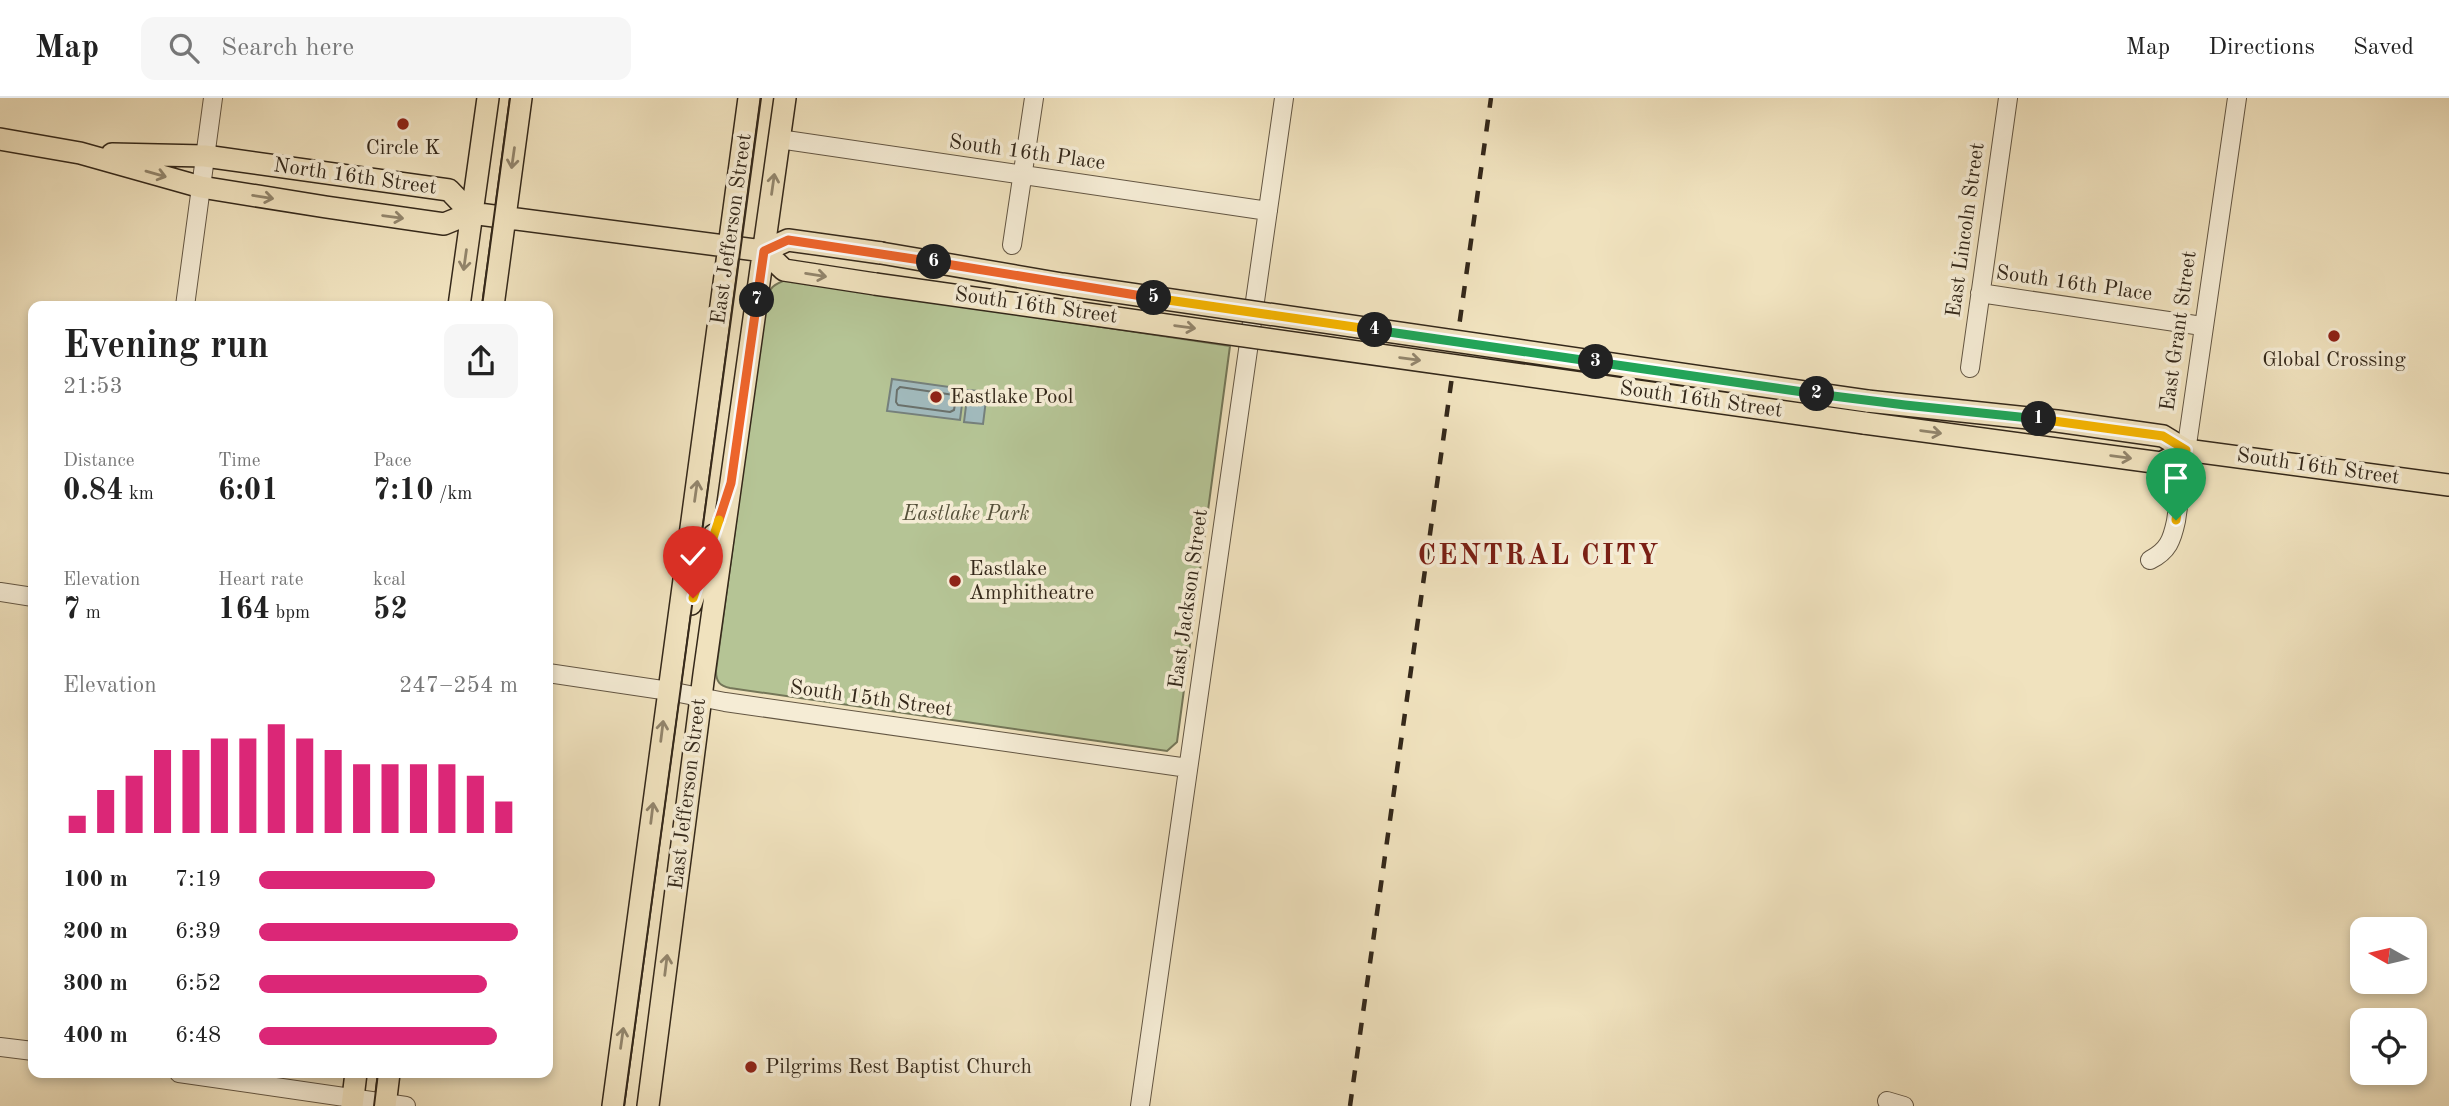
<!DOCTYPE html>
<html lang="en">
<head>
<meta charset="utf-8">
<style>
  :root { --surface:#fff; --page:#f6f6f6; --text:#222; --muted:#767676; --line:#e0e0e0; --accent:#db2777 }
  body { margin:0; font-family:"Old Standard TT",serif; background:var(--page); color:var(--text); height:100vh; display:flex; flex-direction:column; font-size:26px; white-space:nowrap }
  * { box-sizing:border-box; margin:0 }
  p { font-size:23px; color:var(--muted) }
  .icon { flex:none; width:38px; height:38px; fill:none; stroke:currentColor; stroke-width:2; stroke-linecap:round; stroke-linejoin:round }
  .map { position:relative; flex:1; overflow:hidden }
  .panel { position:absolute; left:28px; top:203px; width:525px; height:777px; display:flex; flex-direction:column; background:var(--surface); border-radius:14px; box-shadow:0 4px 10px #0003 }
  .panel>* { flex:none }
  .needle { width:46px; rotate:278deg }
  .tools { position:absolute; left:2350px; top:819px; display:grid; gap:14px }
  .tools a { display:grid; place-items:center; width:77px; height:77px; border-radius:14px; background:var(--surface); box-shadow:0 4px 10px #0003; font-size:35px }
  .pin { position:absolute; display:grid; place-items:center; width:60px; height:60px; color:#fff; margin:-72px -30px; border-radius:50% 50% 50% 0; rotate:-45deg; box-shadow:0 0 7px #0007 }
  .pin .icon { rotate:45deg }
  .km { position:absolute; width:35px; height:35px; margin:-18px; border-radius:50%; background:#222; color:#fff; font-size:19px; line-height:35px; text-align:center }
  .round { display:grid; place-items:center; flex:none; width:74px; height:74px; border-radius:14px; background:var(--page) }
  .overview { display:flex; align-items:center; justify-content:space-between; height:119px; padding:0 35px }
  h1 { font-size:38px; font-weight:600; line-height:52px }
  .metrics { display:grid; grid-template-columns:repeat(3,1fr); gap:10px; height:119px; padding:7px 35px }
  .metrics div { display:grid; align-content:center }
  .metrics b { font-size:30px; font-weight:600 }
  .metrics small { font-size:19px; font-weight:400 }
  .metrics p { font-size:19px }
  .chart { height:196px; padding:14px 35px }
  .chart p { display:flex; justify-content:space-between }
  .chart svg { width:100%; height:126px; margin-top:7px; stroke:var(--accent); stroke-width:6 }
  ul { padding:0 35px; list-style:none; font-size:23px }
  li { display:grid; grid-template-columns:112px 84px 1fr; align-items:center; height:52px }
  li i { height:18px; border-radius:9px; background:var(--accent) }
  header { display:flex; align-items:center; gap:42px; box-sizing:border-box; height:98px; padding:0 35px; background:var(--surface); border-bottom:2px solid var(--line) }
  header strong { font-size:33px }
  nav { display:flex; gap:38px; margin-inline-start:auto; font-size:24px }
  .search { width:490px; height:63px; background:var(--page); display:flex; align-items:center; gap:18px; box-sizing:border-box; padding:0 24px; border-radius:14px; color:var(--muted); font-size:26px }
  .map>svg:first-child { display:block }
  .green { fill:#b5c495; stroke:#747658; stroke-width:2 }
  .water { fill:#a1babd; stroke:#75807c; stroke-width:2 }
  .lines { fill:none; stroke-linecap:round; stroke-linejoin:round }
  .shore { stroke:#6a716c; stroke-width:2 }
  .minor-casing { stroke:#635643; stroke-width:20 }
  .major-casing { stroke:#34281a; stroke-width:24 }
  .minor { stroke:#f5ecd5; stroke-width:18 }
  .major { stroke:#f0e2be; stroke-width:21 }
  .tram { stroke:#34281a; stroke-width:2 }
  .rail { stroke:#34281a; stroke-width:4.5; stroke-dasharray:12 12; stroke-linecap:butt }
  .major-bridge-casing { stroke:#34281a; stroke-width:24; stroke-linecap:butt }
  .major-bridge { stroke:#f0e2be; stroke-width:21 }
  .oneway { stroke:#92856c }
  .split-1-casing { stroke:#fff; stroke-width:14 }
  .split-2-casing { stroke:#fff; stroke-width:14 }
  .split-3-casing { stroke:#fff; stroke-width:14 }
  .split-4-casing { stroke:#fff; stroke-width:14 }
  .split-5-casing { stroke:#fff; stroke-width:14 }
  .split-6-casing { stroke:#fff; stroke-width:14 }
  .split-7-casing { stroke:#fff; stroke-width:14 }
  .split-8-casing { stroke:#fff; stroke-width:14 }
  .split-9-casing { stroke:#fff; stroke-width:14 }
  .split-1 { stroke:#f5b400; stroke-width:9 }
  .split-2 { stroke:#22a559; stroke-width:9 }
  .split-3 { stroke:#22a559; stroke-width:9 }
  .split-4 { stroke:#22a559; stroke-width:9 }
  .split-5 { stroke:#f5b400; stroke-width:9 }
  .split-6 { stroke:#f0652b; stroke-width:9 }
  .split-7 { stroke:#f0652b; stroke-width:9 }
  .split-8 { stroke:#f0652b; stroke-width:9 }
  .split-9 { stroke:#f5b400; stroke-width:9 }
  .poi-dot { fill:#8f2418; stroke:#f5ecd5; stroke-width:2.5 }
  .labels { text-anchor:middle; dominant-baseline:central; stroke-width:7; stroke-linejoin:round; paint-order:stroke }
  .poi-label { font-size:21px; fill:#34281a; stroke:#f5ecd5; text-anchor:start }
  .street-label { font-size:21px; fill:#34281a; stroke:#f5ecd5 }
  .park-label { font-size:21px; font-style:italic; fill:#544f39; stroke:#f5ecd5 }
  .district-label { font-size:28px; font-weight:bold; letter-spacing:2px; fill:#7a1f14; stroke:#f5ecd5 }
</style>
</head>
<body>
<header>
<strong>Map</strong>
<div class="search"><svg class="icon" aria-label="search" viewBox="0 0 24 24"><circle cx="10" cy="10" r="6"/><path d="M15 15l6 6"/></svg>Search here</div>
<nav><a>Map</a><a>Directions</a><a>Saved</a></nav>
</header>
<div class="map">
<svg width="2449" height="1008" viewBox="0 0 2449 1008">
  <rect width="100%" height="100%" fill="#f0e2be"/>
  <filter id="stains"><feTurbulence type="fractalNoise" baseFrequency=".00286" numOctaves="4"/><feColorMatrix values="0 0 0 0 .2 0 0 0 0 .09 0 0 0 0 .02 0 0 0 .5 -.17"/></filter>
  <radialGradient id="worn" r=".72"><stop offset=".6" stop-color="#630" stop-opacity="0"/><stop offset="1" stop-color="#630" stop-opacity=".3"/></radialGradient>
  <path class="green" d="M786,182L1230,248L1177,644L1167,653L730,590C720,588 716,584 716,573L766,202C769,190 774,186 786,182Z"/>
  <path class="water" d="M892,281L964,291L960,322L887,313Z
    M968,292L987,294L983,326L964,324Z"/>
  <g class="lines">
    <path class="shore" d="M900,289L954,297L956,300L954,312L950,314L898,307L896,304L897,292Z"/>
    <defs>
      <path id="minor" d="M779,41L1268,113
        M1012,147L1034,0
        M1980,195L2202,228
        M185,208L213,0
        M1970,270L2008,0
        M2150,462C2168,453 2172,442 2176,423L2237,0
        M0,494L33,499
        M548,575L669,593L725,604L1188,670
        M0,949L33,953
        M179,975L406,1008
        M1887,1003L1904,1008
        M1140,1008L1284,0"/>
      <path id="major" d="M0,41L80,55L201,89L326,109L444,126L471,115
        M112,56L205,58L449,92L471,115
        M471,115L764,153L788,142L881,155
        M764,153L784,172L875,186
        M459,208L488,0
        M493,208L521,0
        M1867,303L2057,323L2163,338L2186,352L2449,387
        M1864,325L2161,365L2186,352
        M691,506L714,437
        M352,1008L356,975
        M385,1008L389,975
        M613,1008L749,0
        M648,1008L704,576L785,0"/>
    </defs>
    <use href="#minor" class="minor-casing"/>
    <use href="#major" class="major-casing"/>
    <use href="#minor" class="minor"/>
    <use href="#major" class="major"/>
    <path class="tram" d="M482,208L510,0
      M374,1008L378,975
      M624,1008L761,0"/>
    <path class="rail" d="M1350,1008L1491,0"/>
    <defs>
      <path id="major-bridge" d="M881,155L1062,186L1867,303
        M875,186L1864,325"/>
    </defs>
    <use href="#major-bridge" class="major-bridge-casing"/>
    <use href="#major-bridge" class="major-bridge"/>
  </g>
  <defs><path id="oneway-shaft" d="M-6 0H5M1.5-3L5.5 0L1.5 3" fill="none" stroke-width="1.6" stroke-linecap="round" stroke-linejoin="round" transform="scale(1.75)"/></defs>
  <g class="oneway">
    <use href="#oneway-shaft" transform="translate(513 60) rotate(98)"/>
    <use href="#oneway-shaft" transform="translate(156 76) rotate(16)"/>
    <use href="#oneway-shaft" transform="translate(773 86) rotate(-82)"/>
    <use href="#oneway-shaft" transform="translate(263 99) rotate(9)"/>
    <use href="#oneway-shaft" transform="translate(393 119) rotate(8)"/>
    <use href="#oneway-shaft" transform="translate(465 162) rotate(98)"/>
    <use href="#oneway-shaft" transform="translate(816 177) rotate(9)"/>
    <use href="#oneway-shaft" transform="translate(1185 229) rotate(8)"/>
    <use href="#oneway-shaft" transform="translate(1410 261) rotate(8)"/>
    <use href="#oneway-shaft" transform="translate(1931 334) rotate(8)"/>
    <use href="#oneway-shaft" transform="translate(2121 359) rotate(8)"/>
    <use href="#oneway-shaft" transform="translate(696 393) rotate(-82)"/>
    <use href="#oneway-shaft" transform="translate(662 633) rotate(-83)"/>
    <use href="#oneway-shaft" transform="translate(652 715) rotate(-83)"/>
    <use href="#oneway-shaft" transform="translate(666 867) rotate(-83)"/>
    <use href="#oneway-shaft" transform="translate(622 940) rotate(-82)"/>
  </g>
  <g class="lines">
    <defs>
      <path id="split-1" d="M2039,321L2163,338L2186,352L2176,422"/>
      <path id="split-2" d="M1817,296L1905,307L2039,321"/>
      <path id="split-3" d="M1596,264L1817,296"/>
      <path id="split-4" d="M1375,232L1596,264"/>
      <path id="split-5" d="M1154,200L1375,232"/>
      <path id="split-6" d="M934,164L1154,200"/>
      <path id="split-7" d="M757,202L764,153L788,142L934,164"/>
      <path id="split-8" d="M719,422L731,385L757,202"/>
      <path id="split-9" d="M693,500L719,422"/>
    </defs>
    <use href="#split-1" class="split-1-casing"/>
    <use href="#split-2" class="split-2-casing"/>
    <use href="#split-3" class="split-3-casing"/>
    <use href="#split-4" class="split-4-casing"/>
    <use href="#split-5" class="split-5-casing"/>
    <use href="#split-6" class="split-6-casing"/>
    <use href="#split-7" class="split-7-casing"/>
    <use href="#split-8" class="split-8-casing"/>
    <use href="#split-9" class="split-9-casing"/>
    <use href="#split-1" class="split-1"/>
    <use href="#split-2" class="split-2"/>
    <use href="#split-3" class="split-3"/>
    <use href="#split-4" class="split-4"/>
    <use href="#split-5" class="split-5"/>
    <use href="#split-6" class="split-6"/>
    <use href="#split-7" class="split-7"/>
    <use href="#split-8" class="split-8"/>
    <use href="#split-9" class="split-9"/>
  </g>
  <g class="poi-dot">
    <circle cx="403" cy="26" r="7"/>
    <circle cx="2334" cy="238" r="7"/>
    <circle cx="936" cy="299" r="7"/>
    <circle cx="955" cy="483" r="7"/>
    <circle cx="751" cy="969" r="7"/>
  </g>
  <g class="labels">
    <g class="poi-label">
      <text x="403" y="50" text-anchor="middle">Circle K</text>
      <text x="2334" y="262" text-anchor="middle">Global Crossing</text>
      <text x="950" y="299">Eastlake Pool</text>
      <text x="969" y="471">Eastlake<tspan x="969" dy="24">Amphitheatre</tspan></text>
      <text x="765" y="969">Pilgrims Rest Baptist Church</text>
    </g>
    <g class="street-label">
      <text transform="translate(1027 55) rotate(8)">South 16th Place</text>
      <text transform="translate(355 79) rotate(8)">North 16th Street</text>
      <text transform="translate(732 131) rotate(-82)">East Jefferson Street</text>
      <text transform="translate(1966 132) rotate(-82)">East Lincoln Street</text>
      <text transform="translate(2074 186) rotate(8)">South 16th Place</text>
      <text transform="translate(1036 208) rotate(8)">South 16th Street</text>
      <text transform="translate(2179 233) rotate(-82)">East Grant Street</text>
      <text transform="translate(1701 302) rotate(8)">South 16th Street</text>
      <text transform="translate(2318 369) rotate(8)">South 16th Street</text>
      <text transform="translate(1189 501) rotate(-82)">East Jackson Street</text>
      <text transform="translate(871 601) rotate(8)">South 15th Street</text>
      <text transform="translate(688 696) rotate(-83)">East Jefferson Street</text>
    </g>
    <g class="park-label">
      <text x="966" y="416">Eastlake Park</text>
    </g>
    <g class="district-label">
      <text x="1539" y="459">CENTRAL CITY</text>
    </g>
  </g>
  <rect width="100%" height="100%" filter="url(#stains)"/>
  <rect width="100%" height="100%" fill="url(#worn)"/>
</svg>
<div class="tools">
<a><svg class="needle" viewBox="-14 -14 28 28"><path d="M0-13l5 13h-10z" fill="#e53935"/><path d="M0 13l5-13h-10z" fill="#767676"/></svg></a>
<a><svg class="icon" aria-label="locate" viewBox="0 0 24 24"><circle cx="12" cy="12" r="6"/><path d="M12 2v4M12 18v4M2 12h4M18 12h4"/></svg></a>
</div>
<div class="pin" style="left:2176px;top:422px;background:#1e9e55"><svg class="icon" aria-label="arrive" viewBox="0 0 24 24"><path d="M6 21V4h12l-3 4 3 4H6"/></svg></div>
<div class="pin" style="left:693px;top:500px;background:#d93025"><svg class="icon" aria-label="check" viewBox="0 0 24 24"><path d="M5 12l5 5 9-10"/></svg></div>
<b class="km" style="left:2039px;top:321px">1</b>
<b class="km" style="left:1817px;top:296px">2</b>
<b class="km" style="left:1596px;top:264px">3</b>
<b class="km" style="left:1375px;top:232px">4</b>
<b class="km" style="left:1154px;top:200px">5</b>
<b class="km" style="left:934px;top:164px">6</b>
<b class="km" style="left:757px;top:202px">7</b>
<section class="panel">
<div class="overview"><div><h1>Evening run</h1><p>21:53</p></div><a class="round"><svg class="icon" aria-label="share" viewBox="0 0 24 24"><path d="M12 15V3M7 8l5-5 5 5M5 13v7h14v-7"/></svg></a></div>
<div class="metrics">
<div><p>Distance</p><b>0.84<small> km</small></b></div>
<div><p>Time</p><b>6:01</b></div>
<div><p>Pace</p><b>7:10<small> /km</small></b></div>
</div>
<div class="metrics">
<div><p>Elevation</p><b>7<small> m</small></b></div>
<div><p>Heart rate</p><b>164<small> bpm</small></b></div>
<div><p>kcal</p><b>52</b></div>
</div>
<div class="chart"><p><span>Elevation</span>247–254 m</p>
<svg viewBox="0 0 160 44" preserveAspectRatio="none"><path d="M5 44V38M15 44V29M25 44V24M35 44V15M45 44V15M55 44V11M65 44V11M75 44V6M85 44V11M95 44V15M105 44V20M115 44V20M125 44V20M135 44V20M145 44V24M155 44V33"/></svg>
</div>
<ul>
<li><b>100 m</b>7:19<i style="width:68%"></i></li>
<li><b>200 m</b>6:39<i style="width:100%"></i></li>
<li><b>300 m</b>6:52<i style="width:88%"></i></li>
<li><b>400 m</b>6:48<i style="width:92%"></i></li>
</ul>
</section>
</div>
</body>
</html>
